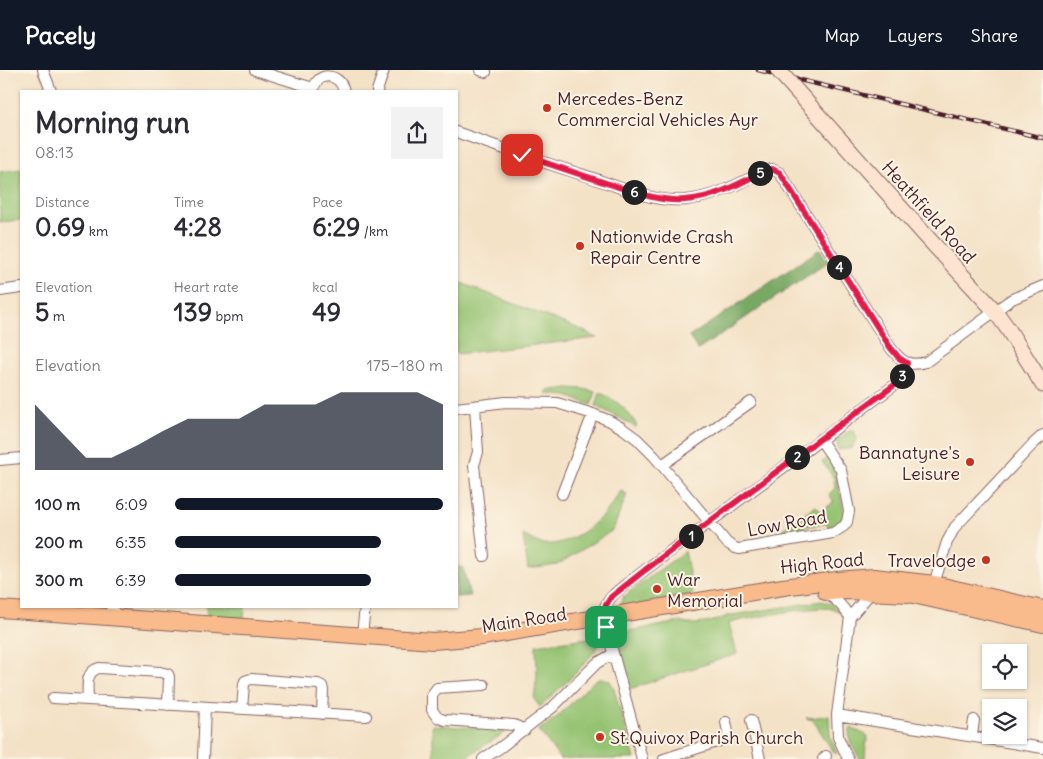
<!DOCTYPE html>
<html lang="en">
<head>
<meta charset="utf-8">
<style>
  :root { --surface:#fff; --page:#f2f2f3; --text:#2b2b33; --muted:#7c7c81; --accent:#111827 }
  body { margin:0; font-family:Delius,sans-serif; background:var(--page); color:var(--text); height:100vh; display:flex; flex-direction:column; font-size:19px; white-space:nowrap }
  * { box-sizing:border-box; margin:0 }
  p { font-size:16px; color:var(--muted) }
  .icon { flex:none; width:28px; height:28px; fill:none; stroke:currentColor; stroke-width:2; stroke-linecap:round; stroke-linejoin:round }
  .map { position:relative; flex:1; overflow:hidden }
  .side { position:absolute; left:20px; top:20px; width:438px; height:518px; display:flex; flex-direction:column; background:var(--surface); border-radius:0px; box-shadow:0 1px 4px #0004 }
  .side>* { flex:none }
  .tools { position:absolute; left:982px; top:574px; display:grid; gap:10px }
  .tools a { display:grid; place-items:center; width:45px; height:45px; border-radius:0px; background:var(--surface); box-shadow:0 1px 4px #0004; font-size:25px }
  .pin { position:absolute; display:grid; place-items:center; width:42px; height:42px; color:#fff; margin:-21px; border-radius:10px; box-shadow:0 2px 8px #0006 }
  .km { position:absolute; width:25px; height:25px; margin:-12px; border-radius:50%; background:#222; color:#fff; font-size:14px; line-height:25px; text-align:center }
  .round { display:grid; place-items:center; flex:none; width:52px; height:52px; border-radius:0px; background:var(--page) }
  .overview { display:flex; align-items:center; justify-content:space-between; height:85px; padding:0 15px }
  h1 { font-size:28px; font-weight:700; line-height:38px }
  .stats { display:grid; grid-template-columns:repeat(3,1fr); gap:8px; height:85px; padding:5px 15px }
  .stats div { display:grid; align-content:center }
  .stats b { font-size:25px; font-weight:700 }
  .stats small { font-size:14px; font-weight:400 }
  .stats p { font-size:14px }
  .chart { height:140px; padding:10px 15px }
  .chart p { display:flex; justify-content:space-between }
  .chart svg { width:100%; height:90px; margin-top:5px; fill:var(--accent); opacity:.7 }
  ul { padding:0 15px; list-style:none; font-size:16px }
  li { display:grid; grid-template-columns:80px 60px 1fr; align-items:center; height:38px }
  li i { height:12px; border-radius:6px; background:var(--accent) }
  header { display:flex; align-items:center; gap:30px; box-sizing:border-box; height:70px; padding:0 25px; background:var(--accent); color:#fff }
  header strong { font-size:24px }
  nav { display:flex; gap:28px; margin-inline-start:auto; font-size:18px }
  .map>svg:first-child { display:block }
  .green { fill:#95c372; stroke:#70714e }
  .forest { fill:#78a964; stroke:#616448 }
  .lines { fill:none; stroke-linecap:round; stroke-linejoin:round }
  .minor-casing { stroke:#866362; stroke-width:12 }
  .secondary-casing { stroke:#866362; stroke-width:17 }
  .primary-casing { stroke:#866362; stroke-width:18 }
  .minor { stroke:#fff; stroke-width:10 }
  .secondary { stroke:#fde4d1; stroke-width:15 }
  .primary { stroke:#fabb8c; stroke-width:16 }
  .rail-casing { stroke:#4a1f2b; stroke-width:4.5 }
  .rail { stroke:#fcf5e5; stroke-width:2.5; stroke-dasharray:8; stroke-linecap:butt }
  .secondary-bridge-casing { stroke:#866362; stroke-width:17; stroke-linecap:butt }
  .secondary-bridge { stroke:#fde4d1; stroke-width:15 }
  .route-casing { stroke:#fff; stroke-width:10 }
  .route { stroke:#e11d48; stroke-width:6 }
  .poi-dot { fill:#c8321e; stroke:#fcf5e5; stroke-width:2 }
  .labels { text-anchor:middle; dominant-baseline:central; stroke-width:4; stroke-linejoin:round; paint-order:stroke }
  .poi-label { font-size:18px; fill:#4a1f2b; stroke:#fcf5e5; text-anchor:start }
  .street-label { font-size:18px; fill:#4a1f2b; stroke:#fcf5e5 }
</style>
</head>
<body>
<header>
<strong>Pacely</strong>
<nav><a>Map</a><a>Layers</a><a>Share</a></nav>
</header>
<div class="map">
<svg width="1043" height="689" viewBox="0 0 1043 689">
  <rect width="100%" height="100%" fill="#fcf5e5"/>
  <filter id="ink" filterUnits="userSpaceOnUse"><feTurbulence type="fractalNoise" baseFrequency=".02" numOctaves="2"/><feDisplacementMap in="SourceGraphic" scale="10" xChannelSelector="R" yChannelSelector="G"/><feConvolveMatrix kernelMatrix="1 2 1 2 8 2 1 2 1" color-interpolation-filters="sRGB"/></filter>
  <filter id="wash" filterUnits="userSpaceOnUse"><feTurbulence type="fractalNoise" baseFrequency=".0096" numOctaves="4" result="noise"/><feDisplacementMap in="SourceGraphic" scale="20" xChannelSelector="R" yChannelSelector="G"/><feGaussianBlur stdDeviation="1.12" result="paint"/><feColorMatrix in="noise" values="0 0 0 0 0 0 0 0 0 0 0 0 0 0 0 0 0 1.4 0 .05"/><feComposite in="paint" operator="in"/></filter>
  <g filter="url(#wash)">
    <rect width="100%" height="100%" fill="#f4e2c7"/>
    <path class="green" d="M21,99V150L0,152V102Z
      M456,211L582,260L597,268L456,284Z
      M567,318L583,319L596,322L591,335L567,326L546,324L547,321Z
      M600,323C616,329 629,341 637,356L635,357L618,347L596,336Z
      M852,359L857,367L852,378L838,380L837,371Z
      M828,387L836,399L844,443C843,454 838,456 829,460L827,453L792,459L793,465L768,470L816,436L820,442L834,432L829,424L835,418L834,408L822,392Z
      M621,421L627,424L613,460L557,495L528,499L523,465C529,468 537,474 544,474C569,476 596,455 610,437C614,432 617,426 621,421Z
      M685,481L693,524L627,537L622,535L621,532L623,527Z
      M822,531C831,533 837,537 843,545H841C840,544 837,540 836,540C822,533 747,549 729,553L737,584L629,619L616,573L617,566L623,562L680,552C691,557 716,552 727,546Z
      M206,536H245L244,548L207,546Z
      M588,568H592L597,570L598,575L596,580L575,604L540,637L534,629L537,606L536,575Z
      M601,608L609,610L613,616L635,689H560L539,660L557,647L595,610Z
      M829,646L830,665L837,684L832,680L813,650L806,648Z
      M432,655L505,660L506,662L463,689H434Z
      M851,658L868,666L867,673H866L865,689H860C855,680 845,669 851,658Z"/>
    <path class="forest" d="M820,179L828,192L698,280L689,267Z
      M463,497L470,526L456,527V497Z"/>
  </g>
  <g filter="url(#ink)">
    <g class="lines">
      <defs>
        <path id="minor" d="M43,0L51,21
          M255,0L313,18
          M480,0L486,2
          M313,21C316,1 340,2 344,21
          M377,21L384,0
          M456,62C501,78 545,93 590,107C619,117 655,133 686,130C714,127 739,114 764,101L772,99L780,103L890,277C901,291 907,297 926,292L995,241L1012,229L1043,216
          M0,221L21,218
          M475,336L478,382L474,395L484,486
          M456,338L506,332L557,333L593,344L610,351L622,358L637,369L654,386L727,473L735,478L739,479L833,463L844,456L847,452L849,441L841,400L820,369
          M0,390L21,388
          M662,395L751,332
          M562,424L593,344
          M934,514L947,472L955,457L1032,375L1043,365
          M824,523C837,529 842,536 850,547L837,645L838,667L848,689
          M111,536L112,539L118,547
          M850,547L868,526L875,522
          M362,566L365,536
          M484,615L437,618L432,625V640L437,647L444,650L514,655L525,660
          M53,628L366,646
          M88,630C88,618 84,602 99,598L160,602L168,604L169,607L168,635
          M242,639L244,614L245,611L251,609L318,614L322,616L323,620L322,644
          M837,645L1043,678
          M751,650L760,689
          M972,666L974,650
          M203,689L205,637
          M483,689L501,677L553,637L597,593L613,584
          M642,689L606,557C605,552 603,546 604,541C606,525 633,510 645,500L896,314L903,305L907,293
          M664,689L726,669L729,667L726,652
          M823,689L826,686"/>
        <path id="secondary" d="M794,18L925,165L995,241L1008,259L1043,315"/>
        <path id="primary" d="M826,522L846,521L909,524L1043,554
          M0,539L433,571L482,567L783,517L837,510L874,507L934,514L1043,539"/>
      </defs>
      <use href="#minor" class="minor-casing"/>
      <use href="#secondary" class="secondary-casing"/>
      <use href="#primary" class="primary-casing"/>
      <use href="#minor" class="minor"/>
      <use href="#secondary" class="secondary"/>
      <use href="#primary" class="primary"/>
      <defs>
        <path id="rail" d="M758,0L1043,68"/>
      </defs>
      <use href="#rail" class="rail-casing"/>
      <use href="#rail" class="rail"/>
      <defs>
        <path id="secondary-bridge" d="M778,0L794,18"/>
      </defs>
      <use href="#secondary-bridge" class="secondary-bridge-casing"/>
      <use href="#secondary-bridge" class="secondary-bridge"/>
    </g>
  </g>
  <g class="lines" filter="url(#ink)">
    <defs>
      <path id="route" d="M522,85C549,94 576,103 603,112C629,120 657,132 685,130C714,128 739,114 764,101L772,99L780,103L890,277L899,288L907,293L903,305L896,314L820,369L645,500L611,527L606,535L604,542L606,557"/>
    </defs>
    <use href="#route" class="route-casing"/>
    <use href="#route" class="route"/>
  </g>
  <g class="poi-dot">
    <circle cx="547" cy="38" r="5"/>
    <circle cx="580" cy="176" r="5"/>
    <circle cx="970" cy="392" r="5"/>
    <circle cx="986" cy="490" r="5"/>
    <circle cx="657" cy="519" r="5"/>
    <circle cx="600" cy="667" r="5"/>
  </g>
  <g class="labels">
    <g class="poi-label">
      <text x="557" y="28">Mercedes-Benz<tspan x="557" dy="21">Commercial Vehicles Ayr</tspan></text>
      <text x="590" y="166">Nationwide Crash<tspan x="590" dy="21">Repair Centre</tspan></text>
      <text x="960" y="382" text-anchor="end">Bannatyne's<tspan x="960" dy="21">Leisure</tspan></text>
      <text x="976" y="490" text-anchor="end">Travelodge</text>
      <text x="667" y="509">War<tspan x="667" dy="21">Memorial</tspan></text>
      <text x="610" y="667">St.Quivox Parish Church</text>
    </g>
    <g class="street-label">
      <text transform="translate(929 142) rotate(48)">Heathfield Road</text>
      <text transform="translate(787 453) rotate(-10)">Low Road</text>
      <text transform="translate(822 493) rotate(-6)">High Road</text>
      <text transform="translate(524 550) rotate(-9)">Main Road</text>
    </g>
  </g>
</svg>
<div class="tools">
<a><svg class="icon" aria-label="locate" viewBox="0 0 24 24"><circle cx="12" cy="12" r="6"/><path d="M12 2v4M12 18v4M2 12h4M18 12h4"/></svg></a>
<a><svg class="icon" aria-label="layers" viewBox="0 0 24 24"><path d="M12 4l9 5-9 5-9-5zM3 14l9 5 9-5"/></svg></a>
</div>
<div class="pin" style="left:606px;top:557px;background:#1e9e55"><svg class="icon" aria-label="arrive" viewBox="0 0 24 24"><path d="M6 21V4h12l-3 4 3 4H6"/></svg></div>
<div class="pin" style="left:522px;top:85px;background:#d93025"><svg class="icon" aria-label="check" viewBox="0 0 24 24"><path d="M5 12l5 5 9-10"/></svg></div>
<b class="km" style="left:691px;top:466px">1</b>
<b class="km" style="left:797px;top:387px">2</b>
<b class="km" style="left:902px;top:306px">3</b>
<b class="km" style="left:839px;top:197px">4</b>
<b class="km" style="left:760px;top:103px">5</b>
<b class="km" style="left:634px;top:122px">6</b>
<section class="side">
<div class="overview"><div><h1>Morning run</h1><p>08:13</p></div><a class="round"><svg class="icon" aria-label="share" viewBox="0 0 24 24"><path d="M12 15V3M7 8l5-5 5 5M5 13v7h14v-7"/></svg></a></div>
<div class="stats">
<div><p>Distance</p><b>0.69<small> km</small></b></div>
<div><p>Time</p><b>4:28</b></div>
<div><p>Pace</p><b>6:29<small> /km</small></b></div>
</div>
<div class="stats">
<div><p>Elevation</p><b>5<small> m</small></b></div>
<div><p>Heart rate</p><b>139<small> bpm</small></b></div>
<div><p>kcal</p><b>49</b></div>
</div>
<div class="chart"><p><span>Elevation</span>175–180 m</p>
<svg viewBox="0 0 160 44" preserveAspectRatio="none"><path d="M0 44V12L10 25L20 38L30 38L40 32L50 25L60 19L70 19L80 19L90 12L100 12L110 12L120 6L130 6L140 6L150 6L160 12V44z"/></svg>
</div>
<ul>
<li><b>100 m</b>6:09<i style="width:100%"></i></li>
<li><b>200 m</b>6:35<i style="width:77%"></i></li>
<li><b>300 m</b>6:39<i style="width:73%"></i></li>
</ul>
</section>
</div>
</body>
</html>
